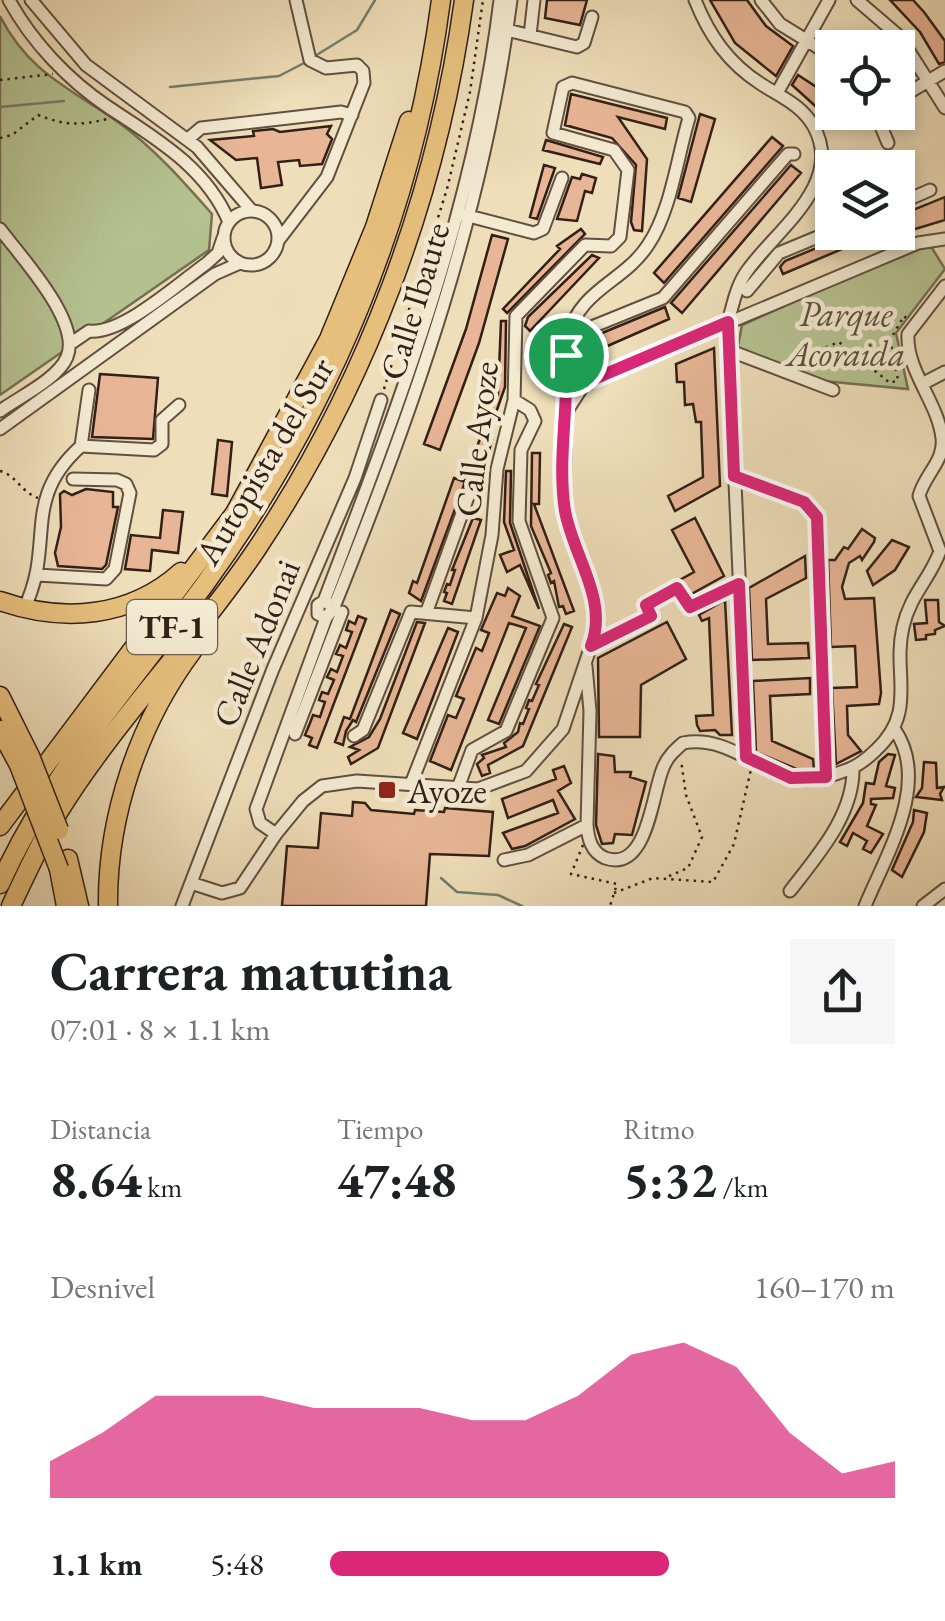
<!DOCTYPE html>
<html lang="es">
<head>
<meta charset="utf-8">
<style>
  :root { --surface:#fff; --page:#f6f6f6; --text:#202124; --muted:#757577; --accent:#db2777 }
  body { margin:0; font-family:"EB Garamond",serif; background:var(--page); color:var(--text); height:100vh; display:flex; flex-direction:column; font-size:38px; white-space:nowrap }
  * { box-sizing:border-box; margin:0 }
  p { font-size:32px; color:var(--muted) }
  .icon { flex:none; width:55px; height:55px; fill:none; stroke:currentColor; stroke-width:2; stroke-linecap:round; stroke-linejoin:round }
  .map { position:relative; height:906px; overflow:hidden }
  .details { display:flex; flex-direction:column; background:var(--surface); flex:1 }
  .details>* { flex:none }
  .tools { position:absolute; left:815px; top:30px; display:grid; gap:20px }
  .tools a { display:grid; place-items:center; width:100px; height:100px; border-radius:0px; background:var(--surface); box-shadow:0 5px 15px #0003; font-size:50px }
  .pin { position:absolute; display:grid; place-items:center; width:85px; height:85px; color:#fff; margin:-42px; border:5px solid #fff; border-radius:50%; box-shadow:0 2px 10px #0007 }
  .round { display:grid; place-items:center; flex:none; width:105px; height:105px; border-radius:0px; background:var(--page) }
  .head { display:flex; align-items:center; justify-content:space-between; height:170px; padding:0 50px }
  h1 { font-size:55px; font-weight:700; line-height:75px }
  .stats { display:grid; grid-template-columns:repeat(3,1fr); gap:15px; height:170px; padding:10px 50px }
  .stats div { display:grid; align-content:center }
  .stats b { font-size:50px; font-weight:700 }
  .stats small { font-size:28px; font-weight:400 }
  .stats p { font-size:28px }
  .chart { height:280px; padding:20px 50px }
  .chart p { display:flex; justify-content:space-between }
  .chart svg { width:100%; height:180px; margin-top:10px; fill:var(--accent); opacity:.7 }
  ul { padding:0 50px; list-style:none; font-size:32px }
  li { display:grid; grid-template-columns:160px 120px 1fr; align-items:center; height:75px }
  li i { height:25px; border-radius:12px; background:var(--accent) }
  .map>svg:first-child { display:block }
  .green { fill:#b6c291; stroke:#747054; stroke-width:2.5 }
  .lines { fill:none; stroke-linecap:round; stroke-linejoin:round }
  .stream { stroke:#717e6e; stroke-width:2.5 }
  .building { fill:#e8b696; stroke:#321f16; stroke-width:2.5 }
  .minor-casing { stroke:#614f3f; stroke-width:15 }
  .highway-casing { stroke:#321f16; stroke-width:21 }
  .path { stroke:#321f16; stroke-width:2.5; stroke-dasharray:2.5 5; stroke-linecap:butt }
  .minor { stroke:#f4ead2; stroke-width:11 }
  .highway { stroke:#e7bf7c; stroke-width:18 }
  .highway-bridge-casing { stroke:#321f16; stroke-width:21; stroke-linecap:butt }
  .highway-bridge { stroke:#e7bf7c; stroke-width:18 }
  .route-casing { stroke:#fff; stroke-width:20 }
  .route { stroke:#db2777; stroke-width:12 }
  .poi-dot { fill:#8f2418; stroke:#f4ead2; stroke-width:4 }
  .labels { text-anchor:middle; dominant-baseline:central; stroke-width:9; stroke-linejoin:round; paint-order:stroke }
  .shield { fill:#f4ead2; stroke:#6c5c4e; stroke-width:2.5 }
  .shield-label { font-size:32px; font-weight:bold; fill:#321f16 }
  .street-label { font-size:35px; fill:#321f16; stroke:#f4ead2 }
  .park-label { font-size:35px; font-style:italic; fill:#5a503b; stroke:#f4ead2 }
  .poi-label { font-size:35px; fill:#321f16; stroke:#f4ead2; text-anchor:start }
</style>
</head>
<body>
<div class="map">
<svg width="945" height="906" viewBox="0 0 945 906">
  <rect width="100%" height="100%" fill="#eedeb9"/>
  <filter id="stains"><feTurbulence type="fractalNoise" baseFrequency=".002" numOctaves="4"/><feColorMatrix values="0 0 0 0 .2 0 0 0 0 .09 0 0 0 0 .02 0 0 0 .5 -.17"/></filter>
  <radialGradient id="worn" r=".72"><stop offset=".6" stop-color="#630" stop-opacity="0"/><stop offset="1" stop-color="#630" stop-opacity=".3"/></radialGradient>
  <path class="green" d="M0,16C29,73 70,88 118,122C154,148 183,181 212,214L209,250L0,395Z
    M917,247L932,248L945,269L896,333L908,389L823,381L737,351L742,325Z"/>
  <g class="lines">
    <path class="stream" d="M315,56L357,30L375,0
      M170,87L279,76L304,63
      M0,107L64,101
      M441,878L457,892L498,895L522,906"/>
  </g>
  <path class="building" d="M547,0H587L580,25L545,18Z
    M710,0H747L766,26L793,46L776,76L735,43Z
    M890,0H913L924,12L945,41V62L939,64L920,32Z
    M832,65V79L820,91L831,105L822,112L792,85L798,75L815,86Z
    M571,94L667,118L665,129L618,117L647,159L642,231L634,230L631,222L636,165L612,138L565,125Z
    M700,114L715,119L691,202L678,198Z
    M331,126L327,134L332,139L322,164L300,166L299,160L278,162L282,185L261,188L257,158L236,160L210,140L254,136L253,131L273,129L280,132Z
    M772,137L783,146L664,283L654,273Z
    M546,140L603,157L600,164L543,150Z
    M544,165L555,168L537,219L530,217Z
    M791,165L801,173L682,313L671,303Z
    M582,174L596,178L592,193L585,191L577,221L557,219L572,177L580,179Z
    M945,197V220L912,230L908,221L898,225V216Z
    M581,229L585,234L507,313L503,309L560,249L557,246Z
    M841,232L880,233L783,274L780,267L785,261L836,240Z
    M492,235L508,239L479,343L440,450L424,444L466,329Z
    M592,255L599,258L530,331L525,326L528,317Z
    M665,307L669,319L596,351L590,338Z
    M501,321H506L505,387L487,438L492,440L480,484L465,480L481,436L476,434L491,392L498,395Z
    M714,348L720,486L675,511L668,496L703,477L701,422H696L693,404L685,405L684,382H677L676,364Z
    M100,374L158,378L153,439L92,437Z
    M218,440L232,442L227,496L212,494Z
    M532,453H540L539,504H534L574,611L566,614L563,606L559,607L554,581L551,583L548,575L551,573L531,526Z
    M506,471H511L510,523L539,609L520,565L507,572L500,555L514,550L504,522Z
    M454,478L465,482L421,601L409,593L413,581L417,583Z
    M86,489L113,492V507H118L106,565L102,569L58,566L55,553L61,527L60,494L64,491L72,495Z
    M163,510L183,512L178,553L152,550L150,571L125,569L131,535L160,538Z
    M473,518L481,520L452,604L444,601L447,593L444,592L447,584L450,585L455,570H452Z
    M695,518L724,576L686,597L678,581L694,572L672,530Z
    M862,529L875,538L874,542L862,560L860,556L849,563L842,587L845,599L874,598L881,693L879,704L847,706L848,735L861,751L836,764L832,688L857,687L855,646L831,647L828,560H835L844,547L848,549Z
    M892,540L909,547L895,570L873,585L867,571Z
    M805,556L806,578L766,599L768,644L808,643L809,658L752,660L749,588Z
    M508,588L520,596L512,616L540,626L499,724L488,720L526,628L509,623L451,770L430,761L448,715L456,718L464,699L456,696L476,648L482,651L489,633L481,630L497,593L505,596Z
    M725,600L732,735H720L715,730L700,731L697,725L696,716L713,715L709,618L702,621L699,615Z
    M925,600H938L939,622L945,626L935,630V634L926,635V639L916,640L914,624L927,623Z
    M391,610L400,614L356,722L353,720L346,731L343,745L335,742L344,717L350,719Z
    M358,616L366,619L317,748L309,745L312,738L305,735L310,723L313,715L320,717L325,702L319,700L322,692L328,694L334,680L327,677L331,669L337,672L343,656L336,654L340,645L346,648L352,632L346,630L349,621L355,624Z
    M417,622L425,623L378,748L351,764L348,757L359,750L350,747L369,737L380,719Z
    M667,622L686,659L641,685L640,737H599L598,658Z
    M564,624L572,627L523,746L488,765L490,773L482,776L477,764L484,758L482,755L506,747L504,743L518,732L520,723L523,724L529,709L526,708L529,700L532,701L539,685L536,684Z
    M448,628L458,632L417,739L403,733Z
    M810,678V694L770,696L772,741L813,759L814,770H799L756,752L753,681Z
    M598,754L614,756L615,772H631L630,777L646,782L632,835L615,834L613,843L602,844L596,825Z
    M888,754L895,755L886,786L895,788L893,798L871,799V804L876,805L867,826L883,834L871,853L863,849L867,841L853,833L847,846L840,842L863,803L866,783L874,784L879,762Z
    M924,762L936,763L937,788L944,787L940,794L942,800L916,797L922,788Z
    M564,766L571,783L558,791L575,819L525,846L512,849L503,833L558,813L553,800L508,818L502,799L556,779L553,770Z
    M353,802L365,803L371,810L414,814L415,810L444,812L445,808L493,812L489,856L430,854L426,906H282L287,846L318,848L321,813L352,816Z
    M914,810L927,813L924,832L902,877L892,870L913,822Z"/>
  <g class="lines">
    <defs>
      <path id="minor" d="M9,0C32,42 68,80 108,107C155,138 206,167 229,222
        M31,0L86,65L197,147L252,211
        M695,0C709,35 728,63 761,84C781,97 802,105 814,127C845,184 775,231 747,271C736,286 733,305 728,322L747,757
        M761,0L780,24L832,56
        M857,0L900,37L945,108
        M507,30L577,47L584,43L592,17
        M530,35L534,0
        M777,93L829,0
        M898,99L945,71
        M875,112L888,143
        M188,139L201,128L341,112L352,115
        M898,204L930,190
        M224 238a27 27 0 1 1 54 0a27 27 0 1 1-54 0Z
        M461,214L534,233L543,229L562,178
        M0,229C20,256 82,322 67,357C58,379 19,397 0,411
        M278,241L327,177L364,83L363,71L357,65L326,68L310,60L296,0
        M747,291L779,253L832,231
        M567,337L663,298L788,154H794
        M70,344L89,331C122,335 179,283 207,263L218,253L223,238
        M728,350L833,390
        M922,384L945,372
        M567,411L583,386L595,379L918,243L945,239
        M0,429L215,274L240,263
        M81,446L89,390
        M734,476L805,502L817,517L826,777
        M37,575L106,579L115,569L130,493L126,484L117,480L73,479
        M324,601L334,607L326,618L318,614V605L324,601C398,406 475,209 500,0
        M334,607C413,411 484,211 511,0
        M24,609C56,543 20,501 81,446L154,450L162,444V420L179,405
        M427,611L469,494
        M586,666L590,711L587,825C588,838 591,852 605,858C648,873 652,793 663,768C667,757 675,750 683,743C724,735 754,767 791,778C809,783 828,777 844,771C857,767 867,759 876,750C918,711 892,674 903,627C910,595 930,579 940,551L919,496C924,475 945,461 942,438C938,402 906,371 908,334L945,286
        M295,734L342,612
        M354,736L363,730L411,612L476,618
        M458,788L472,750L506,731L553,618L519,521L521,450L535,421L530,410L514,400
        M276,834L260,823L256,809L326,618
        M504,860L528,855L587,825
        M191,883L222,893L240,888L276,834L303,801L322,786L357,781L478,789L526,771L563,729L594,637L596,618V601L570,531L564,502L567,337C582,287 623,283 648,245C671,211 677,158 689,118L685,112L572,83L563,87L553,133L614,150L628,170L620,237L611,246L585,245L516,316L514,400L497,469L492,535L476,618L411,784
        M790,891C817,856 854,815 853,768
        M182,906L273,669L355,478L381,400
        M865,906C886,855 931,783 895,730
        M923,906L945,889"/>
      <path id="highway" d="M0,601C63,623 130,618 181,572
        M0,696L30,756
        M0,730L19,765
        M0,826L235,513L329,339L375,227L409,121
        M68,859L79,906
        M59,869L66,906
        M0,884C50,772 133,682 205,584C331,410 413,213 441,0
        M11,906C26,874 41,841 59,811C117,718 195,640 256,550C366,385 437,196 464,0
        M108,906C107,816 139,722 193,650"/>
    </defs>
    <use href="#minor" class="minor-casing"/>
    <use href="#highway" class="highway-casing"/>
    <path class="path" d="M0,80L53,74
      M0,138L12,135L38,115C64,125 79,126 107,119
      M810,370L799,358L839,342L890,383L898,380L890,340L904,316L906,318
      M384,389L447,189L470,92L483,0
      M0,471C16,475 21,492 38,498
      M606,639L651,617L646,605L677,587L690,607L731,587
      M583,845L571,874L617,884L610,906
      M669,876L688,868L702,837L686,795L681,760
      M614,893L653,878L713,882L734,844L751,769"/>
    <use href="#minor" class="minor"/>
    <use href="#highway" class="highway"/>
    <defs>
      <path id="highway-bridge" d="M30,756L59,830
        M19,765L59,869"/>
    </defs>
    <use href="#highway-bridge" class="highway-bridge-casing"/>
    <use href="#highway-bridge" class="highway-bridge"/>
  </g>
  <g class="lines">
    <defs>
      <path id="route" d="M728,322L734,476L804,502L817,517L826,777L791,778L746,757L739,584L690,607L677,588L646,605L651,616L591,646C609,600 573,556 565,511C557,460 569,406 566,355L574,371L594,379Z"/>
    </defs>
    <use href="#route" class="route-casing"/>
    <use href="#route" class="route"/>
  </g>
  <rect class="poi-dot" x="377" y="780" width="20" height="20" rx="5"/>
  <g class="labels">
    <rect class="shield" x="127" y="600" width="90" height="54" rx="8"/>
    <g class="shield-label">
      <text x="172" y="627">TF-1</text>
    </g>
    <g class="street-label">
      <text transform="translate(414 301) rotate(-73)">Calle Ibaute</text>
      <text transform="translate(476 439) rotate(-83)">Calle Ayoze</text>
      <text transform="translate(264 461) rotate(-59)">Autopista del Sur</text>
      <text transform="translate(256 643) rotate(-68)">Calle Adonai</text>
    </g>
    <g class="park-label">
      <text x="846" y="313">Parque<tspan x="846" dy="40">Acoraida</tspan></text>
    </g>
    <g class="poi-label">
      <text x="407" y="790">Ayoze</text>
    </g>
  </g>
  <rect width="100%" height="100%" filter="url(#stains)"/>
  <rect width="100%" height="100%" fill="url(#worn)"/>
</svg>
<div class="tools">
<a><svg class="icon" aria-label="locate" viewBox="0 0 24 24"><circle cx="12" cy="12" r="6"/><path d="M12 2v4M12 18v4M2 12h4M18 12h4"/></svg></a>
<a><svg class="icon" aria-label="layers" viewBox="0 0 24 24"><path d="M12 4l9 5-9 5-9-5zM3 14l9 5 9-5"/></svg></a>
</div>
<div class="pin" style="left:566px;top:355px;background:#1e9e55"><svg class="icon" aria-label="arrive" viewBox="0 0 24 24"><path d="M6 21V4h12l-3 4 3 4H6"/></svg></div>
</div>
<section class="details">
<div class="head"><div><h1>Carrera matutina</h1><p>07:01 · 8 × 1.1 km</p></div><a class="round"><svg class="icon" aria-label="share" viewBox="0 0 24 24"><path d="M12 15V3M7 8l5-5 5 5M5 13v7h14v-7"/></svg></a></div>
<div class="stats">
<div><p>Distancia</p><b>8.64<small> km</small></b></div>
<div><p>Tiempo</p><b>47:48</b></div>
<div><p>Ritmo</p><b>5:32<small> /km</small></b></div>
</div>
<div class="chart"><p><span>Desnivel</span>160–170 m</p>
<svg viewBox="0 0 160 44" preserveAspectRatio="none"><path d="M0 44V35L10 28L20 19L30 19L40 19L50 22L60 22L70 22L80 25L90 25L100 19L110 9L120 6L130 12L140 28L150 38L160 35V44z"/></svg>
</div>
<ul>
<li><b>1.1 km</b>5:48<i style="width:60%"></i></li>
</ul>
</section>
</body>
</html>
